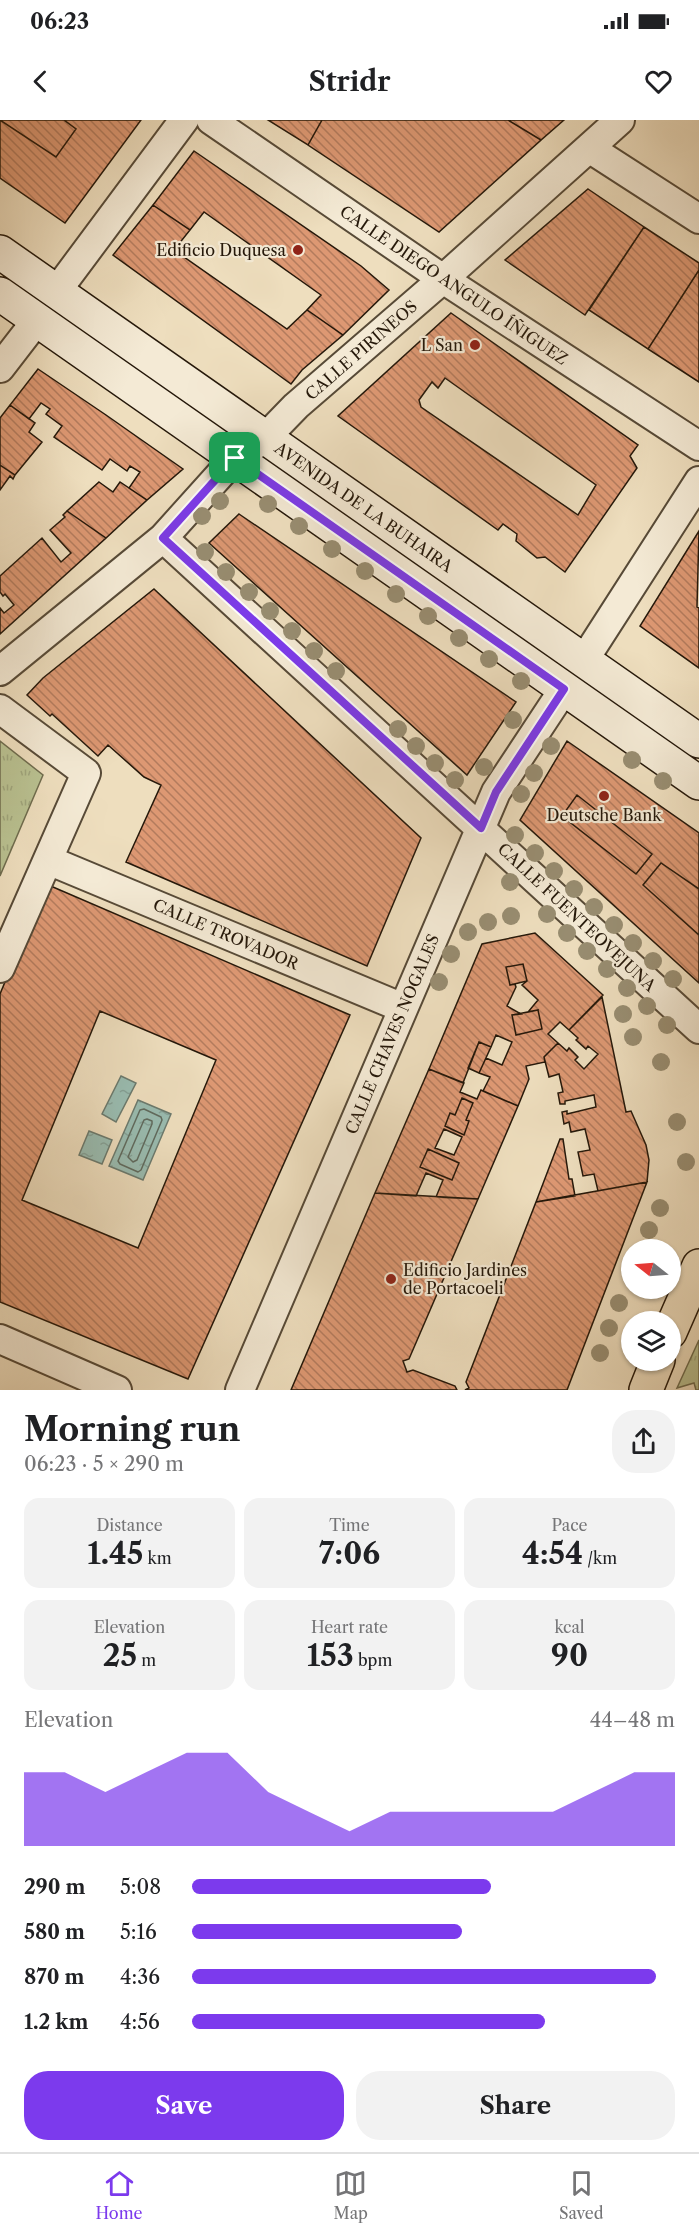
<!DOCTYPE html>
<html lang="en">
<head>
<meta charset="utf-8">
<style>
  :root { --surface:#fff; --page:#f2f2f2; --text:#202124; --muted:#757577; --line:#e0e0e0; --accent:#7c3aed }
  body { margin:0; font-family:"Libre Caslon Text",serif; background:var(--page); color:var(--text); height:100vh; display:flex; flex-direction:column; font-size:22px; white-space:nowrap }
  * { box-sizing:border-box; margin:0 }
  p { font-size:20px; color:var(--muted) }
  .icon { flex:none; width:33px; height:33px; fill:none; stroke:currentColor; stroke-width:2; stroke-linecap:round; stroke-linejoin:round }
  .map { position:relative; height:1270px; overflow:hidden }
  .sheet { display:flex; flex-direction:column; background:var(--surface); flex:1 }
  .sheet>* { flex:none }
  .needle { width:39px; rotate:287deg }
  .buttons { position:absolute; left:621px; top:1119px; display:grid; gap:12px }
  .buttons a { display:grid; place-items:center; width:60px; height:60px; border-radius:50%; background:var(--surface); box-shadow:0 2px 4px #0004; font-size:30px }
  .pin { position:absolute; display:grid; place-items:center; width:51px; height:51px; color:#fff; margin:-26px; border-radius:12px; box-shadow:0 3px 9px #0006 }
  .round { display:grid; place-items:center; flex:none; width:63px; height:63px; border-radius:24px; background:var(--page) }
  .overview { display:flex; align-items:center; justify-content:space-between; height:102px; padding:0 24px }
  h1 { font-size:33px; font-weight:700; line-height:45px }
  .metrics { display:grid; grid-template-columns:repeat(3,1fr); gap:9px; height:102px; padding:6px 24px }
  .metrics div { display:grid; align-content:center; border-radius:15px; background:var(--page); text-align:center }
  .metrics b { font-size:30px; font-weight:700 }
  .metrics small { font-size:16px; font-weight:400 }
  .metrics p { font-size:16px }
  .chart { height:168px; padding:12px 24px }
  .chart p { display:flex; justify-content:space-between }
  .chart svg { width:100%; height:108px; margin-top:6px; fill:var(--accent); opacity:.7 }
  .action { display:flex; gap:12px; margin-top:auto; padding:12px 24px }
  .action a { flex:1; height:69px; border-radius:24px; background:var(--accent); color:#fff; font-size:24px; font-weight:700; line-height:69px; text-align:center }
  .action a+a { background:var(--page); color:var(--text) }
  ul { padding:0 24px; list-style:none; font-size:20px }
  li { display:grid; grid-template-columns:96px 72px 1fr; align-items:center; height:45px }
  li i { height:15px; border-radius:8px; background:var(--accent) }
  .status { display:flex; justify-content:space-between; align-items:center; height:42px; padding:0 30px; background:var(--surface); direction:ltr }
  .status svg { height:16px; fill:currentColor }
  header { display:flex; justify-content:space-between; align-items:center; height:78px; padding:0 24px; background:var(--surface); font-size:27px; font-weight:700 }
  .dock { display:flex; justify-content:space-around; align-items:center; height:84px; border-top:2px solid var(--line); background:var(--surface); font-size:16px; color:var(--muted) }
  .dock a { display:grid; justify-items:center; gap:3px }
  .dock .selected { color:var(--accent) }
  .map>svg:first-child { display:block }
  .grass { fill:url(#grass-tufts); stroke:#6f6c4e; stroke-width:1.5 }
  .water { fill:url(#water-ripples); stroke:#6b7a6e; stroke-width:1.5 }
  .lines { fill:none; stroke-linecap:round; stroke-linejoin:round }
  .shore { stroke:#5f6a5e; stroke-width:1.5 }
  .building { fill:url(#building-back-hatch); stroke:#25180a; stroke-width:1.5; fill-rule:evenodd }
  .street-casing { stroke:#574a37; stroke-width:32 }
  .secondary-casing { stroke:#25180a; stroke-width:36 }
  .primary-casing { stroke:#25180a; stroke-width:36 }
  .street { stroke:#f4ead5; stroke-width:28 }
  .secondary { stroke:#f4ead5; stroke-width:33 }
  .primary { stroke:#eedebe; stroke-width:33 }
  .tree { fill:#988d71 }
  .route-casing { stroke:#fff; stroke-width:12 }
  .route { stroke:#7c3aed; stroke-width:8 }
  .poi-dot { fill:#8f2418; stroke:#f4ead5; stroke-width:2 }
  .labels { text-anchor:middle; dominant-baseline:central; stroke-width:4.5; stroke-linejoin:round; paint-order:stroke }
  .poi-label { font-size:16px; fill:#25180a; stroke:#f4ead5; text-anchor:end }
  .street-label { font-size:16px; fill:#25180a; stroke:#f4ead5 }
</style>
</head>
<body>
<div class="status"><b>06:23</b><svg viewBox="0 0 49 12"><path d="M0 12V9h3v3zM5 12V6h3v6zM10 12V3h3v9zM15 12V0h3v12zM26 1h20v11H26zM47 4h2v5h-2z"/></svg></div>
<header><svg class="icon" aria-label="back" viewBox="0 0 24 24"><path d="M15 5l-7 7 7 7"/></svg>Stridr<svg class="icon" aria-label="heart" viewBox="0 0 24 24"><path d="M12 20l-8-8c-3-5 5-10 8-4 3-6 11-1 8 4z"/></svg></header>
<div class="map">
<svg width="699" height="1270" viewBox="0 0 699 1270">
  <defs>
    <pattern id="grass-tufts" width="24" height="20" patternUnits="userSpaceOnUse" patternTransform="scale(1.5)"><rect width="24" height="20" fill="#b9c191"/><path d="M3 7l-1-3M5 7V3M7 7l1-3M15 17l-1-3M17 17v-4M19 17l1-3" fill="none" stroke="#9fa57c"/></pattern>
    <pattern id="water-ripples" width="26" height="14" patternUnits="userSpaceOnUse" patternTransform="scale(1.5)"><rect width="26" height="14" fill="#99bcb1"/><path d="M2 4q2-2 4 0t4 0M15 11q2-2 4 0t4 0" fill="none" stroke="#84a197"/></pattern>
    <pattern id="building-back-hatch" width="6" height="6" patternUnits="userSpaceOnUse" patternTransform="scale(1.5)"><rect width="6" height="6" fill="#dd9873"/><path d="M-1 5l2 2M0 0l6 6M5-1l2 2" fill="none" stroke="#b37b5d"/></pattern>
  </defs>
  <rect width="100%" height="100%" fill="#eedebe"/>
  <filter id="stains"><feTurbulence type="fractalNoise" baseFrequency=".00333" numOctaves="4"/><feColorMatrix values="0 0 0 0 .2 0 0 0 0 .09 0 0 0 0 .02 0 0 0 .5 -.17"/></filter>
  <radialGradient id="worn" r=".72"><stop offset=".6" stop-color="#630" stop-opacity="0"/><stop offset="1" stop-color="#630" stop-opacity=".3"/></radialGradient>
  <path class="grass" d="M0,621L43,655L0,756Z
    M699,1220V1270H696L694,1263L677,1268Z"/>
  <path class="water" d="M121,956L136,963L116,1002L102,994Z
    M138,980L171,994L143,1060L109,1046Z
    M89,1011L112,1020L102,1044L79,1035Z"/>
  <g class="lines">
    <path class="shore" d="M144,989L161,997L162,1000L141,1050L138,1052L120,1044L118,1041L140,990Z
      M147,999L152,1001V1004L137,1040L133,1042L128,1037L144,1000Z"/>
  </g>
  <path class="building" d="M0,0L56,37L76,9L64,0H141L65,103L0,58Z
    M0,0H64L76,9L56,37Z
    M268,0H322L308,25Z
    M322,0H508L541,20L439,112L308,25Z
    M508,0H564L541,20Z
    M194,31L361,146L389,170L343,215L307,190L321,175L204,92L190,110L153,85Z
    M588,69L644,107L585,195L505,140Z
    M153,85L190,110L174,130L287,209L307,190L343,215L302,250L291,264L113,135Z
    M644,107L699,143V150L648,229L589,190Z
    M699,150V262L648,229Z
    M451,193L638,325L630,336L637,348L565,452L545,437L537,438L516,421L517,414L503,404L498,410L338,296ZM445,258L596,365L578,395L421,287L419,280L432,262L438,268Z
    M38,249L106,295L183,349L147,380L129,368L140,352L130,346L127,351L110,339L102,350L54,317L62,306L46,294L50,289L41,283L29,299L10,285Z
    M10,285L35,303L29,312L42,322L15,355L0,345V298Z
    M0,345L15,355L13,359L10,356L0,370Z
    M99,362L113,372L120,362L147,380L106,418L67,391Z
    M67,391L106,418L0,514V488L4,493L14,485L5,474L3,476L0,472V456L42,418L61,442L71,433L50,410L65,397L63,395Z
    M239,394L516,582L467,655L209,423Z
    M699,411L697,487L699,488V548L640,506Z
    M154,469L421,718L367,846L126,742L161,665L144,657L108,625L98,636L52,594L50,596L27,575L43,558Z
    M567,621L699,713V769L661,743L643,765L699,815V863L520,700ZM577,675L652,734L636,754L562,696Z
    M577,675L652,734L636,754L562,696Z
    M661,743L699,769V815L643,765Z
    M46,764L350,895L188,1259L0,1182V874ZM100,891L216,940L138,1128L22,1080Z
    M535,813L603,875L569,910L560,902L548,914L558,923L544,937L545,942L526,946L529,959L518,986L483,971L490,957L479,953L486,938L502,945L512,922L496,915L491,927L479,922L463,963L429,949L482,824ZM523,844L527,861L522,865L538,880L528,892L538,890L542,909L516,915L512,895L521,894L507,886L516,867L515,864L510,865L506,847Z
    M523,844L527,861L510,865L506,847Z
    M602,877L626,992L631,991L646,1025L649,1040L647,1062L598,1071L594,1054L583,1056L578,1032L590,1030L585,1009L571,1012L569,1002L564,1004L562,992L567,991V994L596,987L594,975L565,981V984H560L558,973L563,972L559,954L549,957L544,937L558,923L567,931L569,928L578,937L575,940L584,949L598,934L588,926L586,929L576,920L578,918L569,910Z
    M538,890L542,909L516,915L512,895Z
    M479,922L491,927L479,953L468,948Z
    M429,949L464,963L460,972L477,979L481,970L518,986L478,1079L436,1077L443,1060L426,1053L416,1076L375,1073ZM462,978L473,983L466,1000L469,1001L464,1015L445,1006L450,993L455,995ZM444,1009L462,1017L454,1035L435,1028ZM428,1029L459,1043L452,1060L420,1047Z
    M462,978L473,983L466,1000L469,1001L464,1015L445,1006L450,993L455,995Z
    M560,1019H563L569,1059H572L575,1076L536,1082Z
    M428,1029L459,1043L452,1060L420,1047Z
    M647,1062L567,1270H465L469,1268L466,1262L536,1082Z
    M375,1073L478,1079L409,1239L403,1241L407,1252L413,1250L455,1266L457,1270H291Z"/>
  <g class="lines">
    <defs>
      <path id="street" d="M211,0L443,159L699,326
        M589,28L699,99
        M56,172L184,0
        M0,248L37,200
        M163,418L699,909
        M584,540L699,361
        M0,551L163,418L235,338L265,318L296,286L443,159L620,0
        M0,589L86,653L0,848
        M48,740L403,888
        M0,1219L117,1270
        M240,1270L496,672L564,569"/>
      <path id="secondary" d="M0,132L699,621
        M0,174L699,663"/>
      <path id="primary" d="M670,1212L699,1146
        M646,1270L658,1240"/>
    </defs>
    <use href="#street" class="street-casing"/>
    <use href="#secondary" class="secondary-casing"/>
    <use href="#primary" class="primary-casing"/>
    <use href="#street" class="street"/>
    <use href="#secondary" class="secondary"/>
    <use href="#primary" class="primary"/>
  </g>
  <g class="tree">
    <circle cx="220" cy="381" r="9"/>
    <circle cx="268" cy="384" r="9"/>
    <circle cx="202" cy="396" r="9"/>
    <circle cx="299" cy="406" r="9"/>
    <circle cx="332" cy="429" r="9"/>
    <circle cx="205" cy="432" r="9"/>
    <circle cx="365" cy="451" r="9"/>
    <circle cx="226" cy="452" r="9"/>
    <circle cx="249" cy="472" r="9"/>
    <circle cx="396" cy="474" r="9"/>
    <circle cx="270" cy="491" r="9"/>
    <circle cx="428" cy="496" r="9"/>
    <circle cx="292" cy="511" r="9"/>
    <circle cx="459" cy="518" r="9"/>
    <circle cx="314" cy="531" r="9"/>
    <circle cx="489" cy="539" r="9"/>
    <circle cx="336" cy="551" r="9"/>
    <circle cx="521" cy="561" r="9"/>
    <circle cx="513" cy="600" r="9"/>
    <circle cx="398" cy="609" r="9"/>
    <circle cx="416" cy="626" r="9"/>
    <circle cx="551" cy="626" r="9"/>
    <circle cx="632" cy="640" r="9"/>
    <circle cx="435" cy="643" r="9"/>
    <circle cx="484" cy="647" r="9"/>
    <circle cx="534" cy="653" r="9"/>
    <circle cx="455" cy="660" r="9"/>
    <circle cx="663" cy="661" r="9"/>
    <circle cx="521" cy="674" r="9"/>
    <circle cx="515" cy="715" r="9"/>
    <circle cx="535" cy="733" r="9"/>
    <circle cx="554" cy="751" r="9"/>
    <circle cx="510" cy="762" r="9"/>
    <circle cx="574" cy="769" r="9"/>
    <circle cx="594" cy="787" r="9"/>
    <circle cx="547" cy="794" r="9"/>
    <circle cx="511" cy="796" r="9"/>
    <circle cx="488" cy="802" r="9"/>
    <circle cx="614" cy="805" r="9"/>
    <circle cx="468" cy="812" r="9"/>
    <circle cx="567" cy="813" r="9"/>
    <circle cx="633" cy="823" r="9"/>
    <circle cx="587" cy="831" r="9"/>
    <circle cx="451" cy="834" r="9"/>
    <circle cx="653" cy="841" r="9"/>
    <circle cx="607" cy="849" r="9"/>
    <circle cx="673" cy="859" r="9"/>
    <circle cx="439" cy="862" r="9"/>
    <circle cx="627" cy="868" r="9"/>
    <circle cx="647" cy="886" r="9"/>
    <circle cx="623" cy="894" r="9"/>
    <circle cx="667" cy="905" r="9"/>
    <circle cx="633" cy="917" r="9"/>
    <circle cx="661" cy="942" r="9"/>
    <circle cx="677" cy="1002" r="9"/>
    <circle cx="686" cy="1042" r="9"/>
    <circle cx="660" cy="1088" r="9"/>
    <circle cx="649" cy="1110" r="9"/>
    <circle cx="619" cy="1183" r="9"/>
    <circle cx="609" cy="1208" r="9"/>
    <circle cx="600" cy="1233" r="9"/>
  </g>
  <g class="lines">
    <defs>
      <path id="route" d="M235,338L564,569L496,672L481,708L163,418Z"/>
    </defs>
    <use href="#route" class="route-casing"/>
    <use href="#route" class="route"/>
  </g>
  <g class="poi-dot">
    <circle cx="298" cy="130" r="6"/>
    <circle cx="475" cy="225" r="6"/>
    <circle cx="604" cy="676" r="6"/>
    <circle cx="391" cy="1159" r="6"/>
  </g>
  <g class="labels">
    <g class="poi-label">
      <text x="286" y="130">Edificio Duquesa</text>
      <text x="463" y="225">L San</text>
      <text x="604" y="695" text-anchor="middle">Deutsche Bank</text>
      <text x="403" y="1150" text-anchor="start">Edificio Jardines<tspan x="403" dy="18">de Portacoeli</tspan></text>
    </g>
    <g class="street-label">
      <text transform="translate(454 165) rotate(34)">CALLE DIEGO ANGULO ÍÑIGUEZ</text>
      <text transform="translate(361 230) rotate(-41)">CALLE PIRINEOS</text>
      <text transform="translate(364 387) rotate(35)">AVENIDA DE LA BUHAIRA</text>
      <text transform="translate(577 797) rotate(43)">CALLE FUENTEOVEJUNA</text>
      <text transform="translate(226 814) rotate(23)">CALLE TROVADOR</text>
      <text transform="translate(392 914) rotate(-67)">CALLE CHAVES NOGALES</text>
    </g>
  </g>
  <rect width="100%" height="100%" filter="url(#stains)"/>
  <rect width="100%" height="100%" fill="url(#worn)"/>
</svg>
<div class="buttons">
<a><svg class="needle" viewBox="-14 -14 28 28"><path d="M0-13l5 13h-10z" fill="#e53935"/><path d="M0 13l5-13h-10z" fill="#757577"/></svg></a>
<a><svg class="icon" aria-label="layers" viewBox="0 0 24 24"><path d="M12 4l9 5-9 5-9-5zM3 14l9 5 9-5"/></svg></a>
</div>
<div class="pin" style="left:235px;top:338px;background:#1e9e55"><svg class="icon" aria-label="arrive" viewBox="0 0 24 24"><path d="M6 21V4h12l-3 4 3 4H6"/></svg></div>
</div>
<section class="sheet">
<div class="overview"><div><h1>Morning run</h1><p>06:23 · 5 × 290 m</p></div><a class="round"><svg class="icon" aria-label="share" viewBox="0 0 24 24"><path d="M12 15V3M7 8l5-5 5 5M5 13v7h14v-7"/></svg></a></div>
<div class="metrics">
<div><p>Distance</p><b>1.45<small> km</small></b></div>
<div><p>Time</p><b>7:06</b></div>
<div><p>Pace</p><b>4:54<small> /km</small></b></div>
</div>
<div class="metrics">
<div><p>Elevation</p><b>25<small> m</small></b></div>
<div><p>Heart rate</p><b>153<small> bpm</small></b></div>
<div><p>kcal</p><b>90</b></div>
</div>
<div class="chart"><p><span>Elevation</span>44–48 m</p>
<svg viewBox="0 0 160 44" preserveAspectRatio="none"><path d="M0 44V14L10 14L20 22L30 14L40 6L50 6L60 22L70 30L80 38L90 30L100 30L110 30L120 30L130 30L140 22L150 14L160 14V44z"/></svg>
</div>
<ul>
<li><b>290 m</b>5:08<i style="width:62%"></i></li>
<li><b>580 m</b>5:16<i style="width:56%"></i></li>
<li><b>870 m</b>4:36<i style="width:96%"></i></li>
<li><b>1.2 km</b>4:56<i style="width:73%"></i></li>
</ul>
<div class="action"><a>Save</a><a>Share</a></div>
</section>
<nav class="dock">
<a class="selected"><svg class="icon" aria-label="home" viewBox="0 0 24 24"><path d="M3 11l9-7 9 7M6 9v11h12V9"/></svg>Home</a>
<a><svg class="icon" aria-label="map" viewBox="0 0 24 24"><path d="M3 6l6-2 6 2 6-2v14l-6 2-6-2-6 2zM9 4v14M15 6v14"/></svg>Map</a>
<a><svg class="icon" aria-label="saved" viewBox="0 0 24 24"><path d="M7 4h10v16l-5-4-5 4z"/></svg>Saved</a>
</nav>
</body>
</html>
